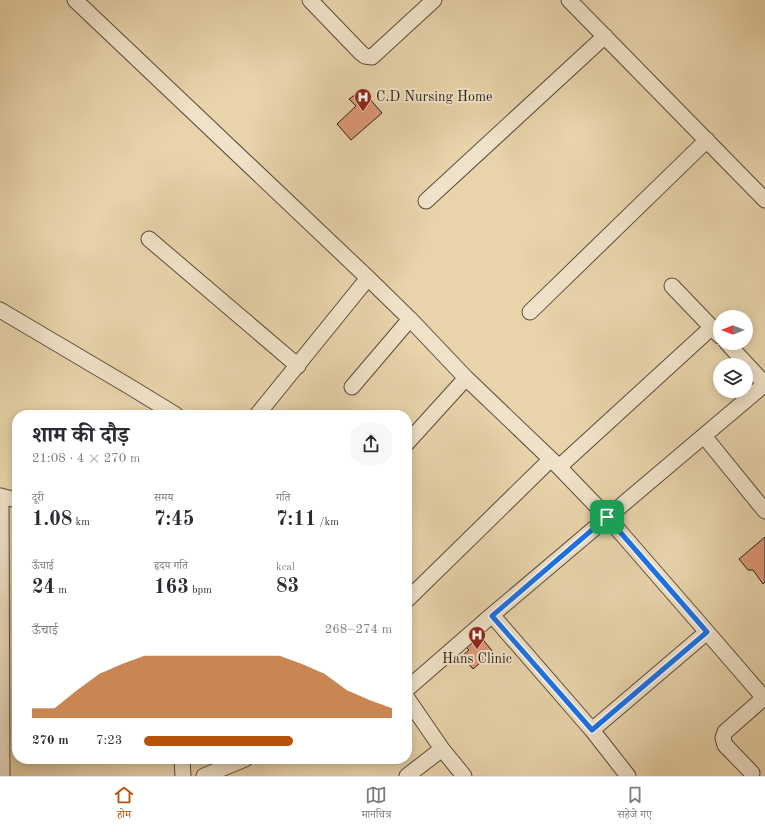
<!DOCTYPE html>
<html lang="hi">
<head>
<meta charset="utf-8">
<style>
  :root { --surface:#fff; --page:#f7f7f7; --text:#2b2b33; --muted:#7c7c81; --line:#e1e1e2; --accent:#b45309 }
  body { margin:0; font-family:"Old Standard TT","Noto Serif Devanagari",serif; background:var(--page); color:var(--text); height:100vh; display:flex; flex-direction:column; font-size:15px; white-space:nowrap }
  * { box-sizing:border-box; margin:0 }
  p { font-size:13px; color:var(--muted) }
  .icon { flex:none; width:22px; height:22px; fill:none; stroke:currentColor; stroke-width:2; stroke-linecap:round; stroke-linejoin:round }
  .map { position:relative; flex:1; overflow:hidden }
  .details { position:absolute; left:12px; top:410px; width:400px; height:354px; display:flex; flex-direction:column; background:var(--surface); border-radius:16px; box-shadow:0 2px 10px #0003 }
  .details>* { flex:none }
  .needle { width:26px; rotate:270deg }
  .buttons { position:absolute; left:713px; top:310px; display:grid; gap:8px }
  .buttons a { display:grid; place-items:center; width:40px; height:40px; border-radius:50%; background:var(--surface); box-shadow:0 2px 10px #0003; font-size:20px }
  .pin { position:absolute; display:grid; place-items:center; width:34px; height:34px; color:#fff; margin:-17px; border-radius:8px; box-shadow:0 2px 6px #0006 }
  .round { display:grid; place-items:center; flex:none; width:42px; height:42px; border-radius:16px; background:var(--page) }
  .overview { display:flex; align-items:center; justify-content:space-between; height:68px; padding:0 20px }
  h1 { font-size:22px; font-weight:700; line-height:30px }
  .figures { display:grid; grid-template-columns:repeat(3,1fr); gap:6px; height:68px; padding:4px 20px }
  .figures div { display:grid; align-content:center }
  .figures b { font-size:20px; font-weight:700 }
  .figures small { font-size:11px; font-weight:400 }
  .figures p { font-size:11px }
  .chart { height:112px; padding:8px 20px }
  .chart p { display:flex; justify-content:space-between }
  .chart svg { width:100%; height:72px; margin-top:4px; fill:var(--accent); opacity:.7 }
  ul { padding:0 20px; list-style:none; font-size:13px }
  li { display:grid; grid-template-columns:64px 48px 1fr; align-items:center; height:30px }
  li i { height:10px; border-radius:5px; background:var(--accent) }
  .tab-bar { display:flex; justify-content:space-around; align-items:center; height:56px; border-top:1px solid var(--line); background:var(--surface); font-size:11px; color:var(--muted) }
  .tab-bar a { display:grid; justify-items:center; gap:2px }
  .tab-bar .active { color:var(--accent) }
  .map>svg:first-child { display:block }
  .building { fill:#dd9776; stroke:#291e18 }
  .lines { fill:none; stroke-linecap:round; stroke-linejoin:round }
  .street-casing { stroke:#594b3c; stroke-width:17 }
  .street { stroke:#f0e2c8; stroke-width:15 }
  .route-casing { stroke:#fff; stroke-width:8 }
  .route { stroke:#1a73e8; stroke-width:5 }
  .labels { text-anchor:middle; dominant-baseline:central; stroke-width:4; stroke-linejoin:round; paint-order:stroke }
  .poi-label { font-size:14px; fill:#291e18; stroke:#f0e2c8; text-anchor:start }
</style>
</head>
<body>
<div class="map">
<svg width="765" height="776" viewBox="0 0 765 776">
  <rect width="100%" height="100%" fill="#e8d3aa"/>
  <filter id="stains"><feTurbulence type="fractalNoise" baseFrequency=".005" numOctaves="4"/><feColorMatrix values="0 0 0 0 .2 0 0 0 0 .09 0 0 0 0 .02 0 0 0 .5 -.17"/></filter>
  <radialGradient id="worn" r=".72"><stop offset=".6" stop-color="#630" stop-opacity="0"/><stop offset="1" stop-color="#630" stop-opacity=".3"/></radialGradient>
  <path class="building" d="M362,90L382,113L351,140L337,124L356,106L349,99Z
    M765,537V582L763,584L753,570H748L739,559Z
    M476,631L493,652L473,669L462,656L469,650L462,643Z"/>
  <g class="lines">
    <defs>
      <path id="street" d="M75,0L368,278L410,319L466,378L559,467L607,517L707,632L592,730
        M310,0L361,53L365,56L372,57L434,0
        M569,0L765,200
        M426,201L605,36
        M149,239L298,366
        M672,286L720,336
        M0,310L132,388L176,415
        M530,312L707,140
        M727,343L765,384
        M352,387L410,319
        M257,415L368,278
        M704,436L765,511
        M407,443L466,378
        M559,467L712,327
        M0,496L17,500
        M1,496L2,776
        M407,600L550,460
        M492,615L592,730L628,776
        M707,632L764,698
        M407,689L492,615L765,384
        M407,698L442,749L464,776
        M182,759L183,776
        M752,773L725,745L723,738L725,732L765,697
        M204,776L245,759
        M407,776L442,749"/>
    </defs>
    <use href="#street" class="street-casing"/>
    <use href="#street" class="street"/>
  </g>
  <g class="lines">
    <defs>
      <path id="route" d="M607,517L707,632L592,730L492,616Z"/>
    </defs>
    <use href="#route" class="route-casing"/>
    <use href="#route" class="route"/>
  </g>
  <defs>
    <symbol id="hospital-pin" viewBox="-11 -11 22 30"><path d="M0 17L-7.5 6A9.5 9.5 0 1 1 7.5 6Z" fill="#8f2418" stroke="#f0e2c8"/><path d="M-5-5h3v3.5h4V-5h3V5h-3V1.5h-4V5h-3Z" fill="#fff"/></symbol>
  </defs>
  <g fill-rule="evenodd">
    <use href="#hospital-pin" x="353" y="87" width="20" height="27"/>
    <use href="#hospital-pin" x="467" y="625" width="20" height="27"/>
  </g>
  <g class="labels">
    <g class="poi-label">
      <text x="376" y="97">C.D Nursing Home</text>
      <text x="477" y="659" text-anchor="middle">Hans Clinic</text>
    </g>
  </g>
  <rect width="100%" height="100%" filter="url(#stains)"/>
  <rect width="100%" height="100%" fill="url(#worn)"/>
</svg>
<div class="buttons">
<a><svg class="needle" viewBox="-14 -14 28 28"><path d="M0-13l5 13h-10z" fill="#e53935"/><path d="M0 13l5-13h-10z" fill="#7c7c81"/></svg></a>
<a><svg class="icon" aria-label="layers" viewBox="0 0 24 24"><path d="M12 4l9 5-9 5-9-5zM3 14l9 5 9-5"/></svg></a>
</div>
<div class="pin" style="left:607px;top:517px;background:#1e9e55"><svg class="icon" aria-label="arrive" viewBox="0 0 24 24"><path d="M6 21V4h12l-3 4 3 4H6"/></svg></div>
<section class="details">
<div class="overview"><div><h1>शाम की दौड़</h1><p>21:08 · 4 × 270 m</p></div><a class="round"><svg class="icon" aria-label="share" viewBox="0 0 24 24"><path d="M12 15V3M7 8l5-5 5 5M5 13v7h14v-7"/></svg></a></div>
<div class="figures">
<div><p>दूरी</p><b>1.08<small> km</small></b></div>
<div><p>समय</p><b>7:45</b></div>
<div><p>गति</p><b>7:11<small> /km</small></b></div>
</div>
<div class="figures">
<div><p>ऊँचाई</p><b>24<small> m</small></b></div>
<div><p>हृदय गति</p><b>163<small> bpm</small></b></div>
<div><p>kcal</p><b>83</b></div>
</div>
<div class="chart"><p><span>ऊँचाई</span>268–274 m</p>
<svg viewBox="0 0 160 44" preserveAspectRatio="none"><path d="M0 44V38L10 38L20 27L30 17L40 11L50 6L60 6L70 6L80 6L90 6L100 6L110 6L120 11L130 17L140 27L150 33L160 38V44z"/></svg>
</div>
<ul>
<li><b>270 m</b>7:23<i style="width:60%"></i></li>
</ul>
</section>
</div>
<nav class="tab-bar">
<a class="active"><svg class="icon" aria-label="home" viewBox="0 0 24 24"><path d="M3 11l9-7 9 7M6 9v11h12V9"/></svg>होम</a>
<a><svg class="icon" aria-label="map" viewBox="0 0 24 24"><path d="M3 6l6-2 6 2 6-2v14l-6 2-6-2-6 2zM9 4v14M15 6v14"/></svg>मानचित्र</a>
<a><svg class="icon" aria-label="saved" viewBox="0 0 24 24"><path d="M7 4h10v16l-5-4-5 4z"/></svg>सहेजे गए</a>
</nav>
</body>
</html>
